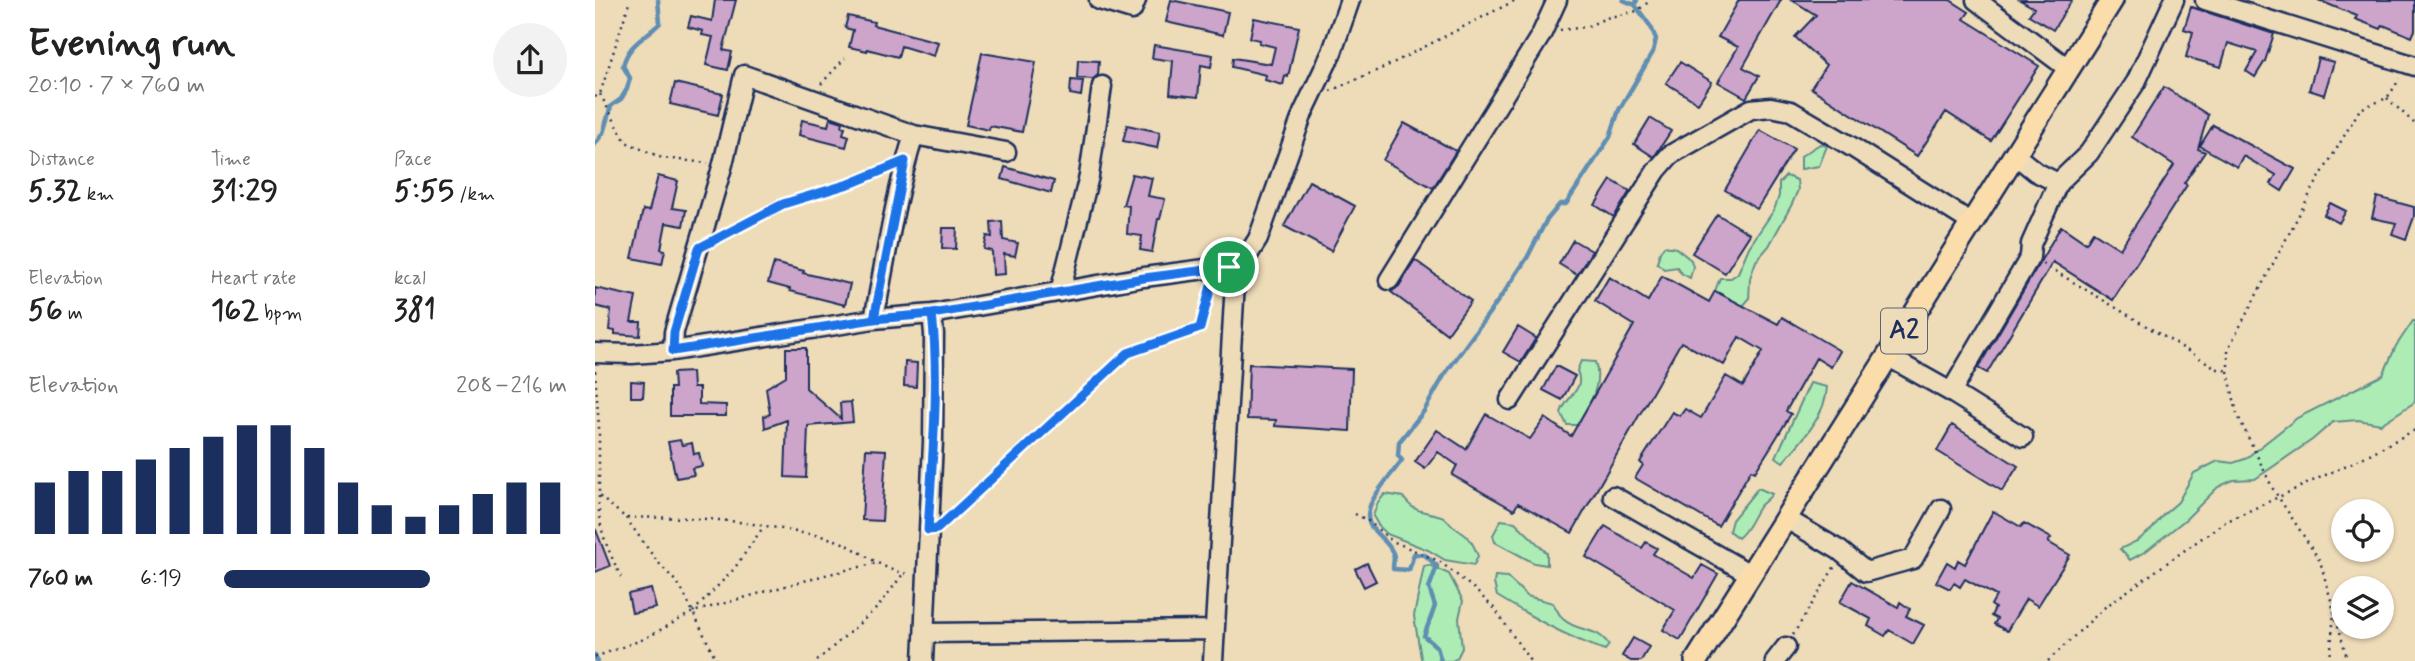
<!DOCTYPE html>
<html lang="en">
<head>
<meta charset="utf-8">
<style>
  :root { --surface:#fff; --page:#f2f2f2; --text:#222; --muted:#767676; --accent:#1b2f5e }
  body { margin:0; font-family:Mynerve,sans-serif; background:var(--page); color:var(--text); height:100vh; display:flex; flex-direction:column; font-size:26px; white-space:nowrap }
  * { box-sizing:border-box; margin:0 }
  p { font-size:23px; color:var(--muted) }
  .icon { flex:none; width:38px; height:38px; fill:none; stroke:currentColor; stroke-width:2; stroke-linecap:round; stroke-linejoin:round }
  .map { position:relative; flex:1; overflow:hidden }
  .drawer { display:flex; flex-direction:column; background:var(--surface); width:595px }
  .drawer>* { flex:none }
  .controls { position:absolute; left:1736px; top:499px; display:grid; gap:14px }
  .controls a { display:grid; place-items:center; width:63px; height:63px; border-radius:50%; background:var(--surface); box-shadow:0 2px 5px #0004; font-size:35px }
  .pin { position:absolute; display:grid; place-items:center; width:60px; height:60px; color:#fff; margin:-30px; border:4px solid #fff; border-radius:50%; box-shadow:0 2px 7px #0007 }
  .round { display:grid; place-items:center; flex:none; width:74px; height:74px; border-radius:37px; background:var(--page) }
  .summary { display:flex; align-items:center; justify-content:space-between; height:119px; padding:0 28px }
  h1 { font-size:38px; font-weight:800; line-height:52px }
  .metrics { display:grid; grid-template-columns:repeat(3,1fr); gap:10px; height:119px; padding:7px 28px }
  .metrics div { display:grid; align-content:center }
  .metrics b { font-size:30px; font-weight:800 }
  .metrics small { font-size:19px; font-weight:400 }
  .metrics p { font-size:19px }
  .chart { height:196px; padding:14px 28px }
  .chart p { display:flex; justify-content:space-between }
  .chart svg { width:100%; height:126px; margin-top:7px; stroke:var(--accent); stroke-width:6 }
  ul { padding:0 28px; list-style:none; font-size:23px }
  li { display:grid; grid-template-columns:112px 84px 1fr; align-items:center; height:52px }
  li i { height:18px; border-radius:9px; background:var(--accent) }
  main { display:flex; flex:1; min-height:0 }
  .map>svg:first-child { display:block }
  .green { fill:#adedb5; stroke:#648e8a; stroke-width:2 }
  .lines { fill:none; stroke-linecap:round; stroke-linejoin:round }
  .stream { stroke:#5e8eb3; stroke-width:4.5 }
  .building { fill:#cda4ca; stroke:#1b2f5e; stroke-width:2 }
  .minor-casing { stroke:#1b2f5e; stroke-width:23 }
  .major-casing { stroke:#1b2f5e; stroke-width:26 }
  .path { stroke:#1b2f5e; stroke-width:2.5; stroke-dasharray:2 5; stroke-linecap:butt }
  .minor { stroke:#eedbb8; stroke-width:18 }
  .major { stroke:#faddab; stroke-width:21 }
  .route-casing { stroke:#fff; stroke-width:14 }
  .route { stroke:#1a73e8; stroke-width:9 }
  .labels { text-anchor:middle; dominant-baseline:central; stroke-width:5; stroke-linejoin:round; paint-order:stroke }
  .shield { fill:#eedbb8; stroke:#5a6379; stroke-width:2 }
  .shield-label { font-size:26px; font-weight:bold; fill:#1b2f5e }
</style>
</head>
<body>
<main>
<section class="drawer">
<div class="summary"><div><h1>Evening run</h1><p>20:10 · 7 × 760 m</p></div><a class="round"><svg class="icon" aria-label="share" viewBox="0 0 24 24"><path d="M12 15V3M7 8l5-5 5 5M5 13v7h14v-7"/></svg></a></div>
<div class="metrics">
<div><p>Distance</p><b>5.32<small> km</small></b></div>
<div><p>Time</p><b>31:29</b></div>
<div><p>Pace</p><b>5:55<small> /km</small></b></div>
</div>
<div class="metrics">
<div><p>Elevation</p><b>56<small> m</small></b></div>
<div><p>Heart rate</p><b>162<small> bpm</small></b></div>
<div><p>kcal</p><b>381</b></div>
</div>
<div class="chart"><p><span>Elevation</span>208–216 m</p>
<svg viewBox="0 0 160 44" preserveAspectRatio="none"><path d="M5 44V26M15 44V22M25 44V22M35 44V18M45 44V14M55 44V10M65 44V6M75 44V6M85 44V14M95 44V26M105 44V34M115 44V38M125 44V34M135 44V30M145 44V26M155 44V26"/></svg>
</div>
<ul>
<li><b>760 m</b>6:19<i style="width:60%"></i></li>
</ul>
</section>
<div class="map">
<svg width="1820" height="661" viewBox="0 0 1820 661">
  <rect width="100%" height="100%" fill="#eedbb8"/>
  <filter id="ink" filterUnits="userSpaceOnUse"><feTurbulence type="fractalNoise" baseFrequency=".0143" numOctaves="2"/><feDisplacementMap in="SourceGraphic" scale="14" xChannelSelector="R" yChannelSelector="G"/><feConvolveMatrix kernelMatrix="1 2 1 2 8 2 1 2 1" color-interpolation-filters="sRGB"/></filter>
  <g filter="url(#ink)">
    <path class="green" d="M1225,144L1232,146L1224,166L1206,169V156Z
      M1191,176L1202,180L1203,190L1197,204L1174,246L1161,261L1155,278L1154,299L1148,306L1120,291L1125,278H1136L1143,273L1154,247L1179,210L1184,196V183Z
      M1069,246L1081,248L1096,260L1098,267L1095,278L1086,273L1082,267L1069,269L1062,263L1065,252Z
      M1818,321H1820V402L1786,424L1763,420L1738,422L1717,440L1660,479L1638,480L1623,487L1591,519L1550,552L1535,560L1525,549L1542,541L1557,529L1568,515L1583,502L1599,473L1623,461L1638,463L1650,459L1702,418L1788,375L1801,346Z
      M986,361L1000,362C1008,385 994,405 982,425H972L966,413C970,397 991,390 982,371Z
      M1215,383L1232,387C1231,415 1207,441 1188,462L1181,457Z
      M1163,488L1177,494C1173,500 1168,502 1164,507C1156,519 1154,529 1143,538L1134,531L1137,520Z
      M790,494L808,497C821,515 829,510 846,516C852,518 854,524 859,527C874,537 876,538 883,556L879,565L850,560L833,550L792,534L783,525L778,516L783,502Z
      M906,520L920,522L952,553V565L939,563L900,542L898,535Z
      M834,565L854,574L868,601L864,618L867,648L862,658L857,661H827L826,658L819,616L829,566Z
      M900,576L912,577L932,596L958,603C961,608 964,615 968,619C983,633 1002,626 1014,645L1010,650C971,637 937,617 902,596L899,583Z"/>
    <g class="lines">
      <path class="stream" d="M1028,0L1040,5
        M0,144L8,133L16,106L26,99L32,89L35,78L28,66C33,44 50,38 65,23L63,0
        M0,655L2,661
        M846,661L842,647L829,636L840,606L834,588L842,566L830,555L819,554L814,570L798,569C798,563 800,557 798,553C790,534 766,531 775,506C780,492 798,473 807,460L803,456L804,442L829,411L850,374L910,291L932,258L951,221L965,204H971L1015,137L1024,110L1058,52L1061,39L1056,27L1040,5L1042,0"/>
    </g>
    <path class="building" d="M120,0H141L128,50L137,52L133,70L111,65L118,37L107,35L108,31L93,27L96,16L117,21Z
      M576,0L633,12L628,35L571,22Z
      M1144,0H1186L1148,67L1164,76L1151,98L1123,82L1143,47L1123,37Z
      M1197,0H1355L1374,12L1369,19L1444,66L1396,141L1351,112L1322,156L1216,88L1231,65L1200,37L1221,15Z
      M1425,0H1477L1458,30L1434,15L1439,8Z
      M1723,0H1820V30L1817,37L1788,25L1786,29L1760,19L1762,16Z
      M1596,7L1679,34L1670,61L1660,77L1651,71L1662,52L1633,43L1626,67L1591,57L1598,32L1589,29Z
      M253,16L279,22L278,25L343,42L339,56L306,46L303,57L272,49V51L254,47L258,30L250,28Z
      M659,18L704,27L693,77L690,76L688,85L670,80L671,75L637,67L638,58L676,64L680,47L664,43L665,40L655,38Z
      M559,45L618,55L616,67L606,65L603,97L575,94L578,61L557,58Z
      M387,53L441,62L427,132L395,126L394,130L371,125Z
      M1723,58L1739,62L1729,95L1714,90Z
      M483,60L504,61L503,75L498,79L482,78Z
      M1085,62L1117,82L1103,103L1071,83Z
      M476,80L488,81L486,96L475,94Z
      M80,83L128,94L123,115L75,104Z
      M1569,87L1613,115L1603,149L1610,152L1589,183L1592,185L1518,300L1458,262L1392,373L1383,368L1466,226L1491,243L1498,232L1525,249L1579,165L1537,137Z
      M235,118L248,122L247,126L250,127L248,134L254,136L251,147L204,135L207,120L233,126Z
      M1055,118L1076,131L1059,157L1039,144Z
      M809,123L861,151L838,188L788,160Z
      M532,125L565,132L562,148L528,141Z
      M1618,125L1700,169L1687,191L1676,184L1681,175L1648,156L1642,167L1605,146Z
      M1165,130L1199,149L1162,209L1130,190Z
      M410,167L459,181L456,193L407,179Z
      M537,174L557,178L553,196L570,199L565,219H563L557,252L545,250L547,236L532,234L534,206L528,205Z
      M63,176L83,181L77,208L91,210L88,226L71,223L66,249L70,250L67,264L37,258L48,210L54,211Z
      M1016,180L1035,191L1019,217L1000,205Z
      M714,181L760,206L736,251L689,226Z
      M1782,197L1819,207V217L1811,239L1797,234L1801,223L1777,218Z
      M1735,203L1751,211L1744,223L1729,215Z
      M1122,214L1155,234L1130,273L1097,253Z
      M407,221L408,240L423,243L420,256L409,254L410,274L398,275L397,251L389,249L392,236L397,237L396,222Z
      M348,228H362L361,249L347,248Z
      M978,240L997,251L982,275L964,264Z
      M820,260L876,301L852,334L796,292L804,286Z
      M179,263L209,271L208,273L255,284L250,305L195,291V289L173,283Z
      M1067,276L1114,302L1120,291L1183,324L1187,317L1245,351L1236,367L1221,358L1191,411L1196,414L1177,445L1160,472L1156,470L1123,526L1040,478L1048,465L1045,462L1077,412L1085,416L1090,409L1106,418L1131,376L1148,386L1168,351L1144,337L1129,365L1086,342L977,533L923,503L919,510L857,475L862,465L843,452L830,469L820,462L842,430L871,449L891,414L935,439L950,418L976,436L1039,325L1000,301L1014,277L1053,301Z
      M0,288L41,297L36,322H46L45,336L20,334V331L14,330L16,310L0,306Z
      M923,327L941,338L926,362L908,352Z
      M191,348H211V388L246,419L245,403L256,402L258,422L213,426L211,478L190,477L192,420L170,428L169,416L175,414L171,388L191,376Z
      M310,362L322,363L321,387L309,386Z
      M654,364L757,369L755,431L680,426L681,420L652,419Z
      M961,366L980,376L967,400L948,390Z
      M97,372L98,388H104V404L131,405V416H75V388H79L78,373Z
      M36,381L49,382L48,397H36Z
      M1357,425L1423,466L1407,491L1342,451Z
      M85,440L87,445L97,443L99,454L104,453L107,466L97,468L99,475L81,478L73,442Z
      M271,449L291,450L287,521L267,520Z
      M1398,511L1426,527L1429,523L1456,538L1453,542L1475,555L1443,606L1431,599L1412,631L1399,624L1402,619L1396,616L1400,608L1396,605L1401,596L1370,579L1365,587L1359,583L1355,589L1341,582L1352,562L1360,567L1363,560L1370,564Z
      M1010,526L1047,548L1051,542L1062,548L1058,554L1099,578L1107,565L1123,574L1085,640L1068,630L1080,610L991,557Z
      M1,530L15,566L0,572V531Z
      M772,563L781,581L769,587L760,569Z
      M1257,581L1303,607L1305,602L1315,609L1311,616L1329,625L1318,644L1294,630L1290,636L1273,626L1276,619L1245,602Z
      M56,589L61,608L37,613L33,594Z
      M1038,638L1054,647L1046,661H1036L1027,656Z"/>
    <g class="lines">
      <defs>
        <path id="minor" d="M504,0L537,10L541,0
          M1381,0L1474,69
          M1610,0L1820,66
          M1420,155L1441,172L1463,183
          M794,280L946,35L962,0
          M465,292L494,176L507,86
          M279,319C291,257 300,195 319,135
          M78,351L79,332L128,164L149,75L319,135L411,152
          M0,353L37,354L78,351L279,319L337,314L549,277L641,265L651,258L663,239L708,113L737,52L755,0
          M1292,356L1356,392L1428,437
          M1356,392L1435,257L1436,244L1463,183L1494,153L1541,82L1579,0
          M915,400L1062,170L1075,155L1156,109L1176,107L1196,111L1257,147L1377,223
          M1018,496L1155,574
          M1190,518L1244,550L1271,572L1318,559L1346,509
          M330,633L619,630
          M328,661L338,442L339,334L337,314
          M618,661L641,265
          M1180,661L1191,647"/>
        <path id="major" d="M1101,661L1517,0"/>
      </defs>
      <use href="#minor" class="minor-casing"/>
      <use href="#major" class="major-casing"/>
      <path class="path" d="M965,30L991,27L1011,18L1042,11L1056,0
        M226,84L250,58
        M735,91L790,67L921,0
        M5,94L31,142L67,158L113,163
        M0,97L5,94L35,0
        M1792,98L1820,124
        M123,238L188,204L257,183L291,169
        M1448,264L1623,369L1633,371
        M0,371L4,427V496L31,518C89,516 144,519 201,532C214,534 230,536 243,541C267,550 288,572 315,574
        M4,496C2,529 13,549 26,577
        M760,514L772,520L797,541L844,561L878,588L900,609L935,661
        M31,518L61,560L85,586L122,661
        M352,520L533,353L605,328L617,284
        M98,612L139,569L169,526
        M1198,635L1240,566
        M0,657L49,639L98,612L230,575L282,563
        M222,661L283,607L308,574
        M1453,661L1510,607L1628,523L1769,457L1820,430
        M1735,661L1739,611
        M1753,661L1725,561L1678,489L1642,414L1633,371V349L1716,192L1765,109L1792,98L1801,85L1803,78"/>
      <use href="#minor" class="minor"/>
      <use href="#major" class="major"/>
    </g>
  </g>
  <g class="lines" filter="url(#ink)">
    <defs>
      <path id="route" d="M634,267L549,278L337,314L279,319L78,351L79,332L104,248L188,204L257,183L310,161L279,319L337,314C345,382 337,462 333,530L342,529L533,353L605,328L616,286L634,267"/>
    </defs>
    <use href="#route" class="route-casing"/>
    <use href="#route" class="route"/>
  </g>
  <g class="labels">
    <rect class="shield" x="1286" y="308.5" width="46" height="45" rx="5"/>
    <g class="shield-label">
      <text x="1309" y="331">A2</text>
    </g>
  </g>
</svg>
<div class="controls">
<a><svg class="icon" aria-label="locate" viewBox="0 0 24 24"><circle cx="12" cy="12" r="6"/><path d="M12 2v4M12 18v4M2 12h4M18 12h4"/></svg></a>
<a><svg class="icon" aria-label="layers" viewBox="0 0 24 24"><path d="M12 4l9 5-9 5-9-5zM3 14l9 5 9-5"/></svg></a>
</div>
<div class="pin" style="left:634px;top:267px;background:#1e9e55"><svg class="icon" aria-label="arrive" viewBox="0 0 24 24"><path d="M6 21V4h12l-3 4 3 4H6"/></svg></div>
</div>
</main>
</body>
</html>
